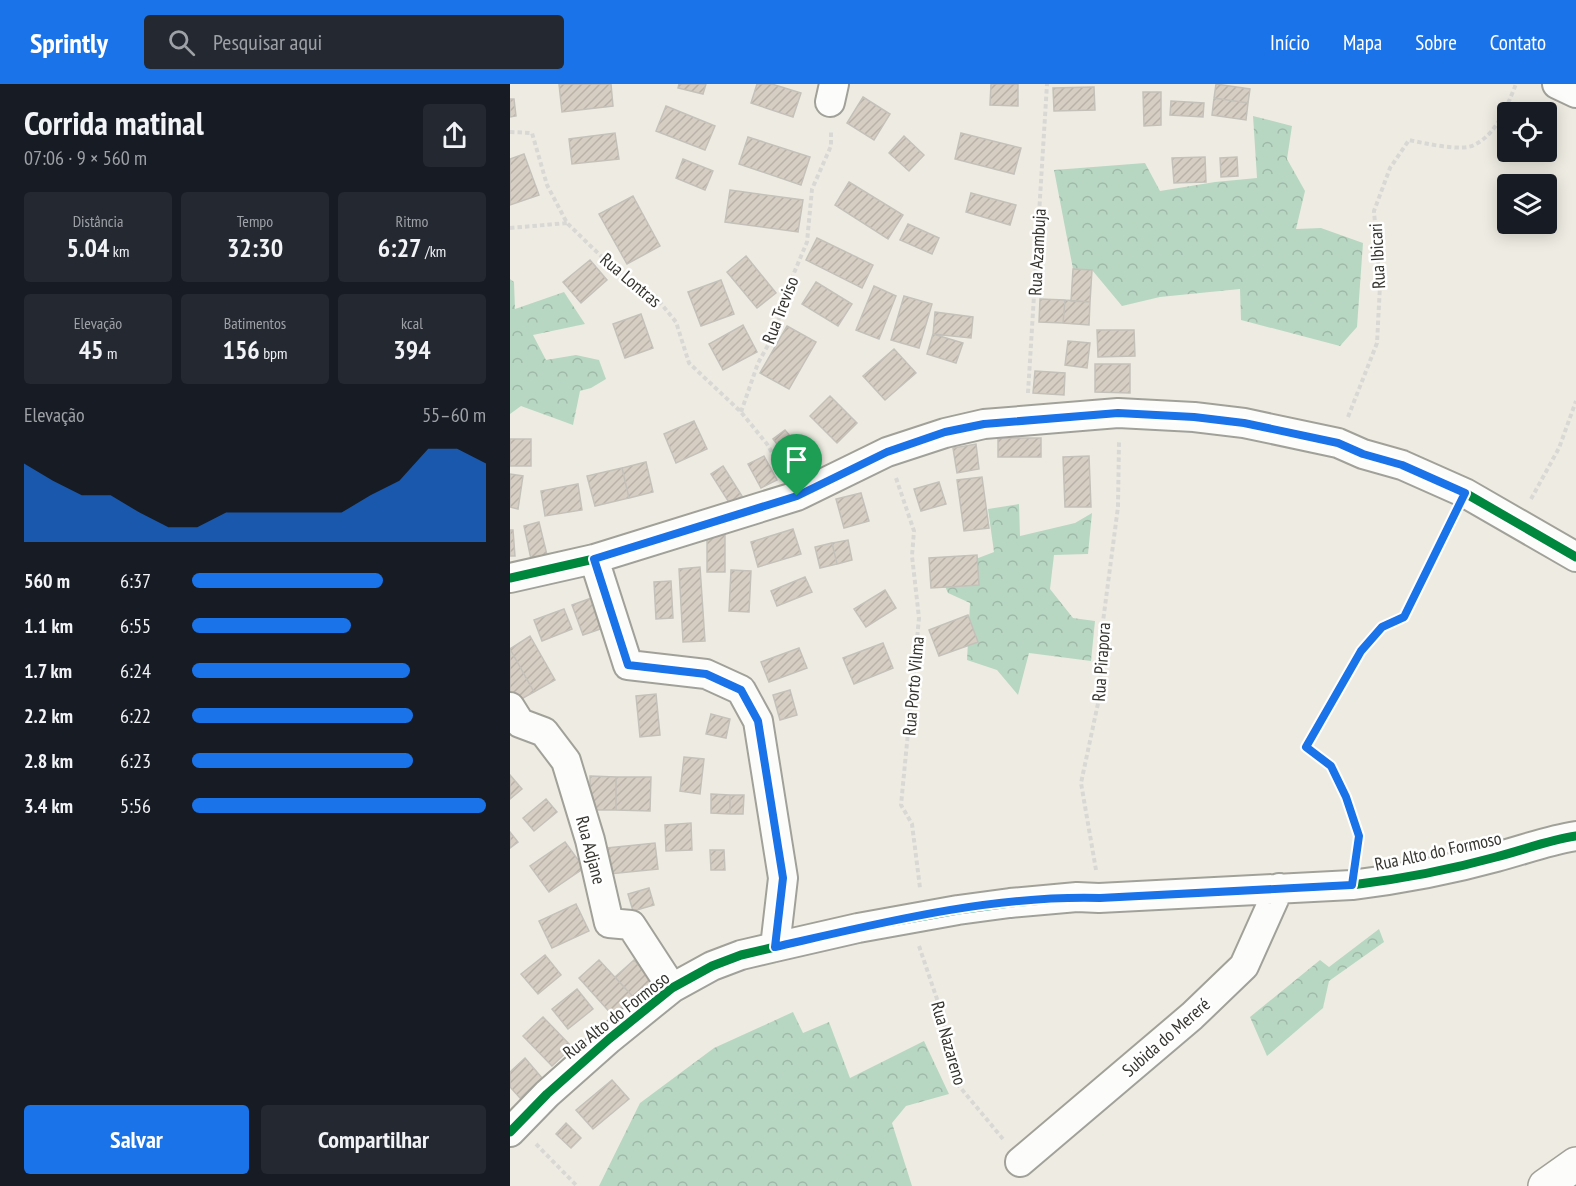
<!DOCTYPE html>
<html lang="pt">
<head>
<meta charset="utf-8">
<style>
  :root { --surface:#171b24; --page:#242831; --text:#f1f3f6; --muted:#9ea1a6; --accent:#1a73e8 }
  body { margin:0; font-family:"PT Sans Narrow",sans-serif; background:var(--page); color:var(--text); height:100vh; display:flex; flex-direction:column; font-size:22px; white-space:nowrap }
  * { box-sizing:border-box; margin:0 }
  p { font-size:20px; color:var(--muted) }
  .icon { flex:none; width:33px; height:33px; fill:none; stroke:currentColor; stroke-width:2; stroke-linecap:round; stroke-linejoin:round }
  .map { position:relative; flex:1; overflow:hidden }
  .panel { display:flex; flex-direction:column; background:var(--surface); width:510px }
  .panel>* { flex:none }
  .controls { position:absolute; left:987px; top:18px; display:grid; gap:12px }
  .controls a { display:grid; place-items:center; width:60px; height:60px; border-radius:6px; background:var(--surface); box-shadow:0 3px 15px #0003; font-size:30px }
  .pin { position:absolute; display:grid; place-items:center; width:51px; height:51px; color:#fff; margin:-62px -26px; border-radius:50% 50% 50% 0; rotate:-45deg; box-shadow:0 0 6px #0007 }
  .pin .icon { rotate:45deg }
  .round { display:grid; place-items:center; flex:none; width:63px; height:63px; border-radius:6px; background:var(--page) }
  .summary { display:flex; align-items:center; justify-content:space-between; height:102px; padding:0 24px }
  h1 { font-size:33px; font-weight:800; line-height:45px }
  .metrics { display:grid; grid-template-columns:repeat(3,1fr); gap:9px; height:102px; padding:6px 24px }
  .metrics div { display:grid; align-content:center; border-radius:6px; background:var(--page); text-align:center }
  .metrics b { font-size:26px; font-weight:800 }
  .metrics small { font-size:16px; font-weight:400 }
  .metrics p { font-size:16px }
  .chart { height:168px; padding:12px 24px }
  .chart p { display:flex; justify-content:space-between }
  .chart svg { width:100%; height:108px; margin-top:6px; fill:var(--accent); opacity:.7 }
  .primary-button { display:flex; gap:12px; margin-top:auto; padding:12px 24px }
  .primary-button a { flex:1; height:69px; border-radius:6px; background:var(--accent); color:#fff; font-size:24px; font-weight:800; line-height:69px; text-align:center }
  .primary-button a+a { background:var(--page); color:var(--text) }
  ul { padding:0 24px; list-style:none; font-size:20px }
  li { display:grid; grid-template-columns:96px 72px 1fr; align-items:center; height:45px }
  li i { height:15px; border-radius:8px; background:var(--accent) }
  header { display:flex; align-items:center; gap:36px; box-sizing:border-box; height:84px; padding:0 30px; background:var(--accent); color:#fff }
  header strong { font-size:28px }
  nav { display:flex; gap:33px; margin-inline-start:auto; font-size:21px }
  .search { width:420px; height:54px; background:var(--page); display:flex; align-items:center; gap:15px; box-sizing:border-box; padding:0 21px; border-radius:6px; color:var(--muted); font-size:22px }
  main { display:flex; flex:1; min-height:0 }
  .map>svg:first-child { display:block }
  .forest { fill:url(#forest-crowns) }
  .building { fill:url(#building-hatch); stroke:#c4c1ba; stroke-width:1.5 }
  .lines { fill:none; stroke-linecap:round; stroke-linejoin:round }
  .street-casing { stroke:#a2a199; stroke-width:32 }
  .secondary-casing { stroke:#a2a199; stroke-width:36 }
  .path { stroke:#d9d8d5; stroke-width:4; stroke-dasharray:4.5 3; stroke-linecap:butt }
  .street { stroke:#fcfcfb; stroke-width:28 }
  .secondary { stroke:#fcfcfb; stroke-width:33 }
  .cycleway-casing { stroke:#fff; stroke-width:13 }
  .cycleway { stroke:#00873e; stroke-width:9 }
  .route-casing { stroke:#fff; stroke-width:12 }
  .route { stroke:#1a73e8; stroke-width:8 }
  .labels { text-anchor:middle; dominant-baseline:central; stroke-width:5; stroke-linejoin:round; paint-order:stroke }
  .street-label { font-size:18px; fill:#36352f; stroke:#fff }
</style>
</head>
<body>
<header>
<strong>Sprintly</strong>
<div class="search"><svg class="icon" aria-label="search" viewBox="0 0 24 24"><circle cx="10" cy="10" r="6"/><path d="M15 15l6 6"/></svg>Pesquisar aqui</div>
<nav><a>Início</a><a>Mapa</a><a>Sobre</a><a>Contato</a></nav>
</header>
<main>
<section class="panel">
<div class="summary"><div><h1>Corrida matinal</h1><p>07:06 · 9 × 560 m</p></div><a class="round"><svg class="icon" aria-label="share" viewBox="0 0 24 24"><path d="M12 15V3M7 8l5-5 5 5M5 13v7h14v-7"/></svg></a></div>
<div class="metrics">
<div><p>Distância</p><b>5.04<small> km</small></b></div>
<div><p>Tempo</p><b>32:30</b></div>
<div><p>Ritmo</p><b>6:27<small> /km</small></b></div>
</div>
<div class="metrics">
<div><p>Elevação</p><b>45<small> m</small></b></div>
<div><p>Batimentos</p><b>156<small> bpm</small></b></div>
<div><p>kcal</p><b>394</b></div>
</div>
<div class="chart"><p><span>Elevação</span>55–60 m</p>
<svg viewBox="0 0 160 44" preserveAspectRatio="none"><path d="M0 44V12L10 19L20 25L30 25L40 32L50 38L60 38L70 32L80 32L90 32L100 32L110 32L120 25L130 19L140 6L150 6L160 12V44z"/></svg>
</div>
<ul>
<li><b>560 m</b>6:37<i style="width:65%"></i></li>
<li><b>1.1 km</b>6:55<i style="width:54%"></i></li>
<li><b>1.7 km</b>6:24<i style="width:74%"></i></li>
<li><b>2.2 km</b>6:22<i style="width:75%"></i></li>
<li><b>2.8 km</b>6:23<i style="width:75%"></i></li>
<li><b>3.4 km</b>5:56<i style="width:100%"></i></li>
</ul>
<div class="primary-button"><a>Salvar</a><a>Compartilhar</a></div>
</section>
<div class="map">
<svg width="1066" height="1102" viewBox="0 0 1066 1102">
  <defs>
    <pattern id="forest-crowns" width="20" height="18" patternUnits="userSpaceOnUse" patternTransform="scale(1.5)"><rect width="20" height="18" fill="#b8d7c3"/><path d="M2 6a3 3 0 1 1 6 0M12 15a3 3 0 1 1 6 0" fill="none" stroke="#9fb9a8"/></pattern>
    <pattern id="building-hatch" width="6" height="6" patternUnits="userSpaceOnUse" patternTransform="scale(1.5)"><rect width="6" height="6" fill="#d7cec3"/><path d="M-1 1l2-2M0 6l6-6M5 7l2-2" fill="none" stroke="#b9b2a8"/></pattern>
  </defs>
  <rect width="100%" height="100%" fill="#eeece2"/>
  <path class="forest" d="M743,32L782,42L777,75L795,107L786,145L811,144L853,159L847,243L830,262L731,236L730,205L650,213L612,222L582,186L563,185L544,86L635,79L650,107L705,98L747,94Z
    M0,195L4,198L5,225L54,208L75,240L23,251L36,276L66,271L89,276L96,295L81,304L70,307L63,341L11,322L0,330Z
    M509,420L510,452L565,439L582,429L578,470L544,471L540,505L563,534L585,537L581,577L519,569L508,611L487,586L457,576L460,519L438,509L429,489L484,468L478,425Z
    M869,845L874,858L819,897L813,924L757,972L740,933L810,876L819,883Z
    M283,928L293,949L319,938L340,994L414,957L439,1010L396,1022L382,1039L402,1102H89L130,1019L204,964Z"/>
  <path class="building" d="M49,0H101L103,22L52,28Z
    M169,0H196L193,10L168,4Z
    M247,0H262L291,9L283,33L241,19Z
    M481,0H508V22L480,21Z
    M706,0L740,5L738,19L704,14Z
    M584,3L585,26L544,27L543,4Z
    M633,8H651V41L634,42Z
    M353,13L380,30L364,56L337,39Z
    M704,14L738,19L736,36L702,31Z
    M0,15H4L6,32L0,33Z
    M661,17L694,19L693,33L660,31Z
    M156,22L205,42L195,66L146,47Z
    M105,49L109,75L62,80L59,55Z
    M451,49L511,64L504,90L445,75Z
    M394,52L414,71L399,87L379,69Z
    M238,53L300,73L291,101L229,80Z
    M14,70L29,111L0,121V75Z
    M695,73L696,98L664,99L662,74Z
    M727,73L728,92L711,93L710,74Z
    M173,75L203,87L195,106L166,94Z
    M339,98L393,131L378,155L325,121Z
    M220,106L293,116L288,148L215,138Z
    M461,109L506,121L500,141L456,128Z
    M123,112L150,162L117,180L89,130Z
    M398,140L429,154L422,170L390,156Z
    M307,154L363,181L352,204L296,176Z
    M236,172L266,209L247,224L217,188Z
    M80,176L97,196L71,219L53,198Z
    M563,185L582,186L580,218L561,217Z
    M211,196L224,230L191,242L178,208Z
    M306,198L342,220L328,242L292,220Z
    M364,202L386,212L369,255L346,246Z
    M394,212L422,220L409,264L381,256Z
    M530,215L555,216L553,239L529,238Z
    M555,216L580,218L579,241L553,239Z
    M425,228L463,233L461,254L423,250Z
    M131,230L143,264L115,274L103,240Z
    M233,241L247,268L213,286L199,260Z
    M277,242L306,258L279,305L250,289Z
    M587,246H624L625,272L588,273Z
    M423,250L453,259L446,279L417,270Z
    M558,257L580,259L577,284L555,281Z
    M384,265L406,289L375,316L353,292Z
    M585,280H620V309L585,308Z
    M525,287L555,289L554,311L523,309Z
    M320,312L347,339L327,359L300,332Z
    M184,337L197,365L166,379L154,350Z
    M275,346L303,379L290,389L263,355Z
    M488,354H531V373H488Z
    M0,355H21V382H0Z
    M466,360L469,385L447,389L443,364Z
    M254,372L267,396L251,404L238,380Z
    M579,372L581,423H555L553,373Z
    M136,378L143,408L119,414L112,384Z
    M213,382L232,412L220,420L201,390Z
    M112,384L119,414L85,422L77,392Z
    M0,390L13,392L8,425L0,423Z
    M472,393L479,444L454,447L447,396Z
    M429,398L436,420L411,427L404,405Z
    M68,400L72,426L35,432L31,407Z
    M351,409L359,437L334,444L326,415Z
    M29,438L37,471L21,475L14,442Z
    M283,445L291,470L248,483L241,458Z
    M0,446H3L5,472H0Z
    M197,450H215V488H197Z
    M338,456L342,476L327,480L322,459Z
    M322,459L327,480L310,484L305,463Z
    M467,471L469,501L421,504L419,474Z
    M190,483L195,557L173,558L169,485Z
    M221,486L241,487L239,528L219,527Z
    M295,493L302,508L267,522L261,507Z
    M161,497L163,534L146,535L144,498Z
    M375,506L386,524L356,543L344,525Z
    M87,512L99,542L73,551L62,521Z
    M54,525L62,545L32,557L24,536Z
    M458,531L468,558L429,572L419,546Z
    M20,552L45,596L24,608L0,565Z
    M373,559L383,584L344,600L333,574Z
    M289,564L297,584L259,598L251,578Z
    M0,565L24,608L6,618L0,607Z
    M280,606L287,631L270,636L263,611Z
    M146,610L150,651L130,653L126,612Z
    M201,630L220,635L216,654L196,650Z
    M174,673L194,675L190,710L170,707Z
    M0,691L12,705L0,715Z
    M80,692L106,693V726H80Z
    M106,693H141L140,727L106,726Z
    M201,710L220,711V730L201,729Z
    M220,711H234L233,730H220Z
    M36,715L47,728L24,747L13,734Z
    M181,739L182,766L156,767L155,741Z
    M0,748L8,758L0,764Z
    M55,758L74,784L39,808L20,782Z
    M145,759L148,785L99,790L97,764Z
    M200,766H214L215,786H201Z
    M139,804L144,821L123,827L118,810Z
    M66,820L79,847L42,864L29,837Z
    M35,871L51,891L28,910L11,890Z
    M89,876L125,915L105,934L69,894Z
    M124,876L145,898L125,915L105,893Z
    M67,905L83,925L58,945L42,925Z
    M33,933L62,963L42,982L13,952Z
    M15,974L32,994L10,1014L0,1003V988Z
    M102,996L119,1015L83,1045L66,1026Z
    M56,1039L71,1054L61,1064L46,1050Z"/>
  <g class="lines">
    <defs>
      <path id="street" d="M1047,0L1066,9
        M320,18L324,0
        M84,475L118,581L196,590L231,606L248,637L273,794L265,863
        M0,494L84,475L287,412L377,368L435,349L474,340L608,329L684,333L734,339L828,359L853,370L892,381L955,409L1066,473
        M0,623L10,639L34,648L56,677L80,756L99,839L121,841L162,904
        M0,1048L37,1010L99,955L162,904L202,882L231,871L265,863L348,844L448,826L500,819L567,813L589,814L842,801C891,795 939,786 986,773C1013,766 1039,756 1066,752
        M510,1078L682,932L734,882L769,804"/>
      <path id="secondary" d="M1035,1102L1066,1080"/>
    </defs>
    <use href="#street" class="street-casing"/>
    <use href="#secondary" class="secondary-casing"/>
    <path class="path" d="M0,48L22,49L37,101L57,139L95,176L144,211L166,238L179,279L231,328L257,360L272,386
      M0,144L57,139
      M518,309L537,0
      M231,328L248,279L266,247L273,215L297,158L302,105L321,62V46
      M838,333L867,259L870,201L864,127L880,84L899,56C914,59 951,68 964,61C987,50 997,22 1006,0
      M386,394L404,447L402,472L409,534L391,721L402,740L410,804
      M1021,415L1049,364L1066,317
      M846,772L849,752L836,713L821,682L797,663L851,567L872,542L894,533L942,434
      M586,786L571,699L590,610L592,545L608,423L609,357
      M409,862L430,924L449,1002L493,1055
      M26,1060L67,1102"/>
    <use href="#street" class="street"/>
    <use href="#secondary" class="secondary"/>
    <defs>
      <path id="cycleway" d="M0,494L84,475L287,412L377,368L435,349L474,340L608,329L684,333L734,339L828,359L853,370L892,381L955,409L1066,473
        M0,1048L37,1010L99,955L162,904L202,882L231,871L265,863L348,844L448,826L500,819L567,813L589,814L842,801C891,795 939,786 986,773C1013,766 1039,756 1066,752"/>
    </defs>
    <use href="#cycleway" class="cycleway-casing"/>
    <use href="#cycleway" class="cycleway"/>
  </g>
  <g class="lines">
    <defs>
      <path id="route" d="M608,329L684,333L734,339L828,359L853,370L892,381L955,409L894,533L872,543L851,567L796,663L821,682L836,713L849,752L842,801L590,814C481,811 370,839 265,863L273,794L248,637L231,606L196,590L118,581L84,475L287,412L377,368L435,348L474,340Z"/>
    </defs>
    <use href="#route" class="route-casing"/>
    <use href="#route" class="route"/>
  </g>
  <g class="labels">
    <g class="street-label">
      <text transform="translate(527 168) rotate(-87)">Rua Azambuja</text>
      <text transform="translate(867 172) rotate(-93)">Rua Ibicari</text>
      <text transform="translate(121 196) rotate(40)">Rua Lontras</text>
      <text transform="translate(270 226) rotate(-69)">Rua Treviso</text>
      <text transform="translate(591 578) rotate(-86)">Rua Pirapora</text>
      <text transform="translate(403 602) rotate(-85)">Rua Porto Vilma</text>
      <text transform="translate(81 766) rotate(75)">Rua Adjane</text>
      <text transform="translate(928 767) rotate(-12)">Rua Alto do Formoso</text>
      <text transform="translate(106 931) rotate(-38)">Rua Alto do Formoso</text>
      <text transform="translate(656 953) rotate(-41)">Subida do Mereré</text>
      <text transform="translate(439 959) rotate(74)">Rua Nazareno</text>
    </g>
  </g>
</svg>
<div class="controls">
<a><svg class="icon" aria-label="locate" viewBox="0 0 24 24"><circle cx="12" cy="12" r="6"/><path d="M12 2v4M12 18v4M2 12h4M18 12h4"/></svg></a>
<a><svg class="icon" aria-label="layers" viewBox="0 0 24 24"><path d="M12 4l9 5-9 5-9-5zM3 14l9 5 9-5"/></svg></a>
</div>
<div class="pin" style="left:287px;top:412px;background:#1e9e55"><svg class="icon" aria-label="arrive" viewBox="0 0 24 24"><path d="M6 21V4h12l-3 4 3 4H6"/></svg></div>
</div>
</main>
</body>
</html>
